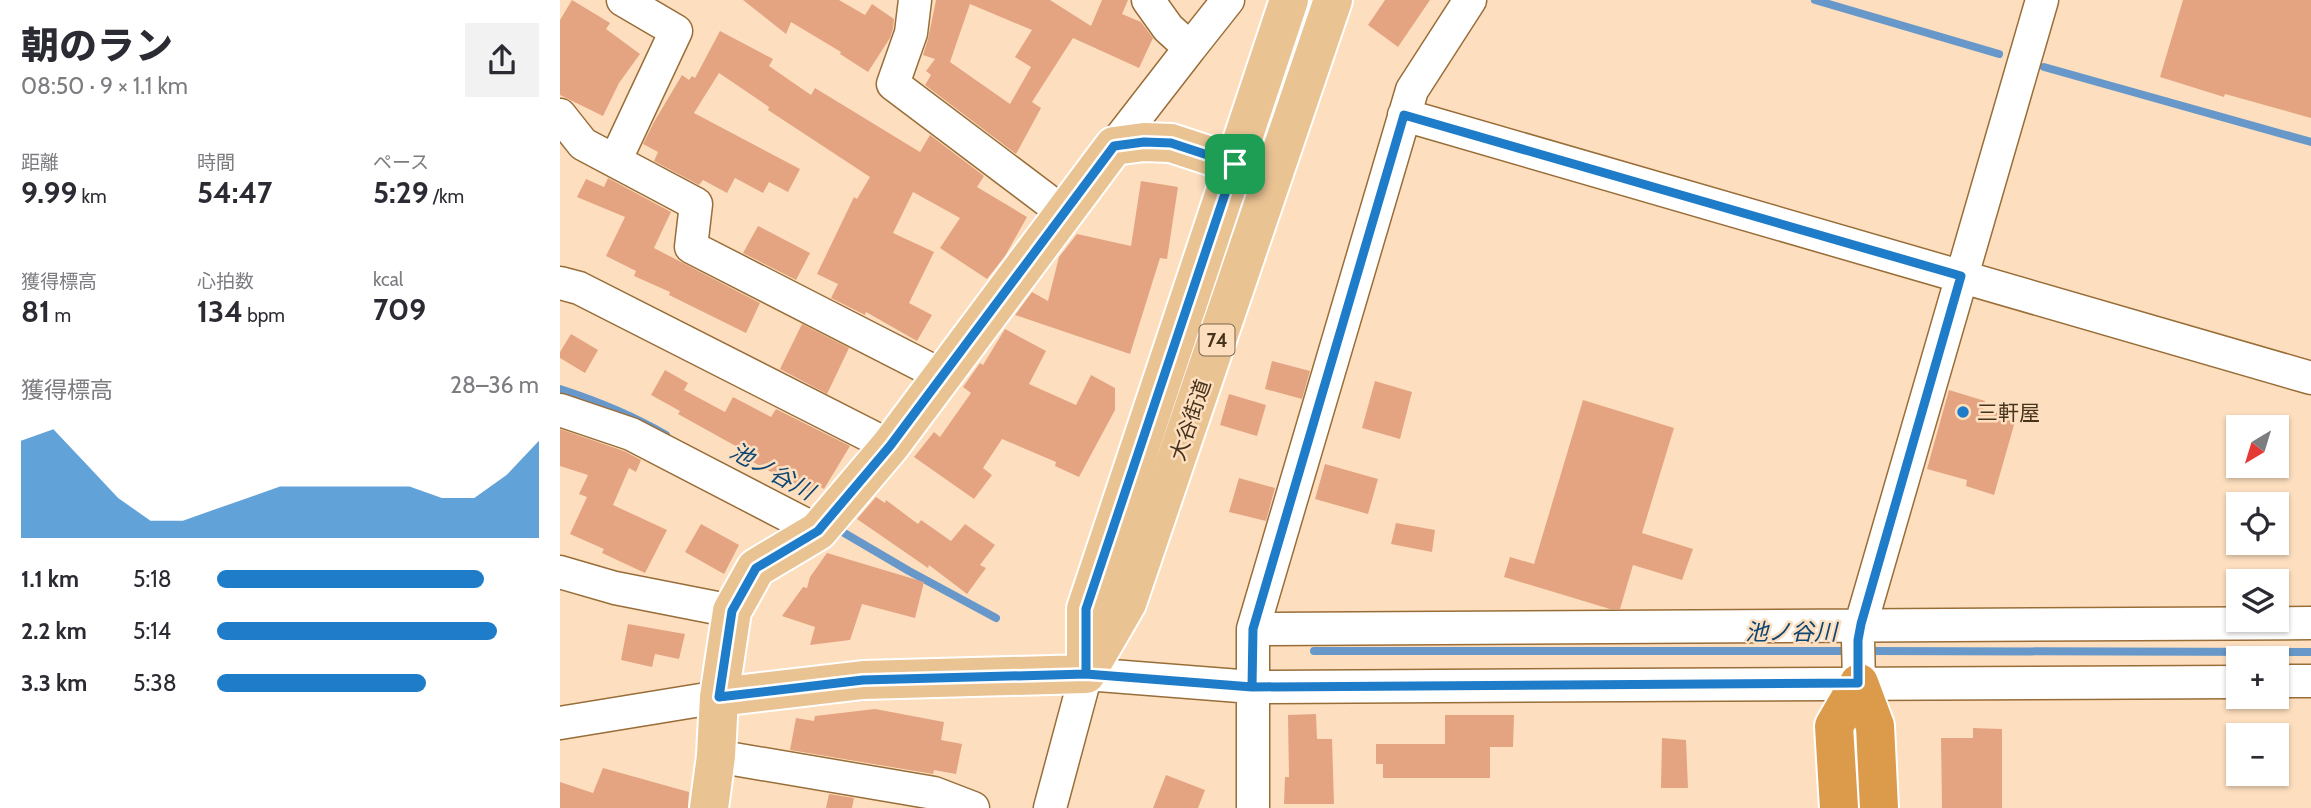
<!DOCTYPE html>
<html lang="ja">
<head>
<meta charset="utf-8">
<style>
  :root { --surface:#fff; --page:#f2f2f3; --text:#2b2b33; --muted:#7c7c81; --accent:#1f7cc9 }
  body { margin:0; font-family:Cabin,"Noto Sans JP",sans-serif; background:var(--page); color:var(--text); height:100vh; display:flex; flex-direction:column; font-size:26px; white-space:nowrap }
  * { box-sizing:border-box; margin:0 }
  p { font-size:23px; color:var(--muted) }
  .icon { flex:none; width:38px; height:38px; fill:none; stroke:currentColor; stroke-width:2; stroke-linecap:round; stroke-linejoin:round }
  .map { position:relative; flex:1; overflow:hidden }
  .details { display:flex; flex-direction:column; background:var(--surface); width:560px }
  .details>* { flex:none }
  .needle { width:46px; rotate:218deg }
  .fabs { position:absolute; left:1666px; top:415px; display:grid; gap:14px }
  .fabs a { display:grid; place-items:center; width:63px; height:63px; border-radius:0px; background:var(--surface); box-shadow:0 2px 5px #0004; font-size:35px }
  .pin { position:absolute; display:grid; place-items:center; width:60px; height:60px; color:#fff; margin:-30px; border-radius:14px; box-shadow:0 4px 10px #0006 }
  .round { display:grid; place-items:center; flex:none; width:74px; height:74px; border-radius:0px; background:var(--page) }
  .headline { display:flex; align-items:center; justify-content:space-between; height:119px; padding:0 21px }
  h1 { font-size:38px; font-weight:800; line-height:52px }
  .metrics { display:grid; grid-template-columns:repeat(3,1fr); gap:10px; height:119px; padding:7px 21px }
  .metrics div { display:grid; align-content:center }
  .metrics b { font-size:30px; font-weight:800 }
  .metrics small { font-size:19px; font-weight:400 }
  .metrics p { font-size:19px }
  .chart { height:196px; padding:14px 21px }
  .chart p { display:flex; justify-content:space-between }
  .chart svg { width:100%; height:126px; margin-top:7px; fill:var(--accent); opacity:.7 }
  ul { padding:0 21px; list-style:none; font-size:23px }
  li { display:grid; grid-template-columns:112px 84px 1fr; align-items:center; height:52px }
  li i { height:18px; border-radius:9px; background:var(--accent) }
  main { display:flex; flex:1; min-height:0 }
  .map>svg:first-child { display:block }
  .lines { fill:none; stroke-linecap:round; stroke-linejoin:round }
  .stream { stroke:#6798c9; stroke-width:8 }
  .building { fill:#e4a482; fill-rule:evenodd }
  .minor-casing { stroke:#996d38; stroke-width:35 }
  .major-casing { stroke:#fff; stroke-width:42 }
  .highway-casing { stroke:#fff; stroke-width:42 }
  .minor { stroke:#fff; stroke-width:32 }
  .major { stroke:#eac393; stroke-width:38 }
  .highway { stroke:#dc9b4b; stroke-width:38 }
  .route-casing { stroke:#fff; stroke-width:14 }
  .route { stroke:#1f7cc9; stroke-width:9 }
  .poi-dot { fill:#1f7cc9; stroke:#fddfbf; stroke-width:2.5 }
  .labels { text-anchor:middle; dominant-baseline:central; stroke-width:5; stroke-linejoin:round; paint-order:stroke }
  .shield { fill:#fddfbf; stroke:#7d674d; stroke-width:2 }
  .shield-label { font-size:19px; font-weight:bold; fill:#46331c }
  .poi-label { font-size:21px; fill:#46331c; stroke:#fddfbf; text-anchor:start }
  .street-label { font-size:21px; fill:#46331c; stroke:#fddfbf }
  .water-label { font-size:23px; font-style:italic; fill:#0d4674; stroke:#fddfbf }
</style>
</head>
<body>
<main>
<section class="details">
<div class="headline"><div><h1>朝のラン</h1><p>08:50 · 9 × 1.1 km</p></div><a class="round"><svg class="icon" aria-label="share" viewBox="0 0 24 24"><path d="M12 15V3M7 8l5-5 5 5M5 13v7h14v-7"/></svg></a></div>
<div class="metrics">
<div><p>距離</p><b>9.99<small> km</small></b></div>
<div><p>時間</p><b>54:47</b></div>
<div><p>ペース</p><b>5:29<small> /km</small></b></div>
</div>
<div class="metrics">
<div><p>獲得標高</p><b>81<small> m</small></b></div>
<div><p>心拍数</p><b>134<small> bpm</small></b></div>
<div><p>kcal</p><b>709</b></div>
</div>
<div class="chart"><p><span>獲得標高</span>28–36 m</p>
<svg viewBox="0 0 160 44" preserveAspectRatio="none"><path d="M0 44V10L10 6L20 18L30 30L40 38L50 38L60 34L70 30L80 26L90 26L100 26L110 26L120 26L130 30L140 30L150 22L160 10V44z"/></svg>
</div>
<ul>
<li><b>1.1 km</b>5:18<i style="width:83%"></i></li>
<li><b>2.2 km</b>5:14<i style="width:87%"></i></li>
<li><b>3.3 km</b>5:38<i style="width:65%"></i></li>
</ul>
</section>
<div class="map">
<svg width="1751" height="808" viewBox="0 0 1751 808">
  <rect width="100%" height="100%" fill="#fddfbf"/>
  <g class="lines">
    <path class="stream" d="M1255,0L1439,54
      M1484,67L1751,142
      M0,389C37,401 72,415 106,435
      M274,527L349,571L436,618
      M754,651H1293
      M1306,651L1751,652"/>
  </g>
  <path class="building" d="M12,0L50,23L46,29L80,54L59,83L43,116L0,95V20Z
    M183,0H279L305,15L312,4L334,19L333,29L330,38L308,72L280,54L281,52L231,22L226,34Z
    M376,0H490L531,26L542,0H568L562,14L581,22L593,38L579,68L513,38L472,102L481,108L456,154L365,85L371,75L366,71L375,59L363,55L368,39ZM410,4L472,30L455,57L471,67L450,104L390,62Z
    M825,0H870L838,47L808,25Z
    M1623,0H1751V118L1665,94L1664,97L1600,77Z
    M160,31L213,59L209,66L251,95L255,88L360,152L370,135L424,176L417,187L467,217L445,256L427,279L380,248L400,218L353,192L333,233L374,252L349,303L372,315L357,341L306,312L305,315L271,298L278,284L257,274L294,197L297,199L310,177L208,110L209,107L159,73L134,113L240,169L228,192L209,182L203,193L175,178L167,193L143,180L139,185L94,161L98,152L83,144L94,122L122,75L129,80L132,76L135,78Z
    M48,178L111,212L94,248L200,303L186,333L109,295L110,292L74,276L76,271L46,256L65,217L17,197L26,179L44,187Z
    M581,181L618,187L607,259L600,258L570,354L455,315L472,292L488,301L499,257L517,234L571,246Z
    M198,226L250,253L236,280L183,253Z
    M242,324L289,348L267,394L220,369Z
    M445,329L486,351L469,384L516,405L531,375L555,388V410L519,477L495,466L496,462L442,439L423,468L432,475L414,499L354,457L374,432L380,437L411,393L403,387L420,363L423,365Z
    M11,334L38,350L25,373L0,358V352Z
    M712,361L750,371L742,399L705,389Z
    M105,370L128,383L124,390L165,412L173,397L211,417L216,409L290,446L264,489L255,484L250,493L178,454L181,449L118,414L120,411L91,395Z
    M815,381L852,392L840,439L802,428Z
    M1389,390L1425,401L1423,409L1456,418L1434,495L1406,486L1407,480L1367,469Z
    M669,394L706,405L697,436L660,425Z
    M1023,400L1114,428L1082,533L1133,549L1122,580L1073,565L1060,609H1050L944,577L950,557L974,564Z
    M0,429L64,451L81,460L76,472L69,468L53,505L107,530L85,573L42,553L44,549L10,534L27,497L19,494L28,475L0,466Z
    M765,464L818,479L808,514L755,499Z
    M679,478L715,488L706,521L669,512Z
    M316,497L325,503L326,500L358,524L361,520L391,541L405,524L435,545L420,565L426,568L407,594L369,565L368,568L297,519Z
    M836,523L875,530L872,552L831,544Z
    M141,524L179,545L164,574L125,552Z
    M267,553L364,582L355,618L302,604L290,640L250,645L255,627L222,616L243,587L247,588L250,577Z
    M68,624L125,634L119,659L95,654L92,667L61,660Z
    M315,709L384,722L381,740L402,744L396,774L374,770L373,774L230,750L236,718L254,721L255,716Z
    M756,714L757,739H772L774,804H724L725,777H729L728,715Z
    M885,715H954L953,747H930V778H823V764H816V744H885Z
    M1413,728L1442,729V808H1382L1381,738H1413Z
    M1102,738L1126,740L1128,788H1101Z
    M43,768L129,792L128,808H0V782L33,793Z
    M606,775L645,790L638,808H593Z
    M269,794L294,798L292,808H266Z"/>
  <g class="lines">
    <defs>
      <path id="minor" d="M355,0L351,33L333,84L504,213
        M630,48L668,0
        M0,115L23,144L136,204L131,247L383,376
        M844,115L1751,378
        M554,146L630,48L608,28L588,0
        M55,161L116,31L63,0
        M0,283L19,288L330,446
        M0,410L71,434L258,531
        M0,572L55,588L172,611
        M693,629L1751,623
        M1717,681H1751
        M1299,683L1298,640L1301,624L1482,0
        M0,723L159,697
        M156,756L374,793L413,808
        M490,808L526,674L692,687L1678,682
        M693,808V629L852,90L910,0"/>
      <path id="major" d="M526,672V609L729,0
        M526,674L567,603L773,0
        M159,697L303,680L526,674
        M149,808L156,756L159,697L172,611L196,568L258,531L330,446L554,146L584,142L611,143L675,164"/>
      <path id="highway" d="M1299,683L1315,726L1319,808
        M1279,808L1274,726L1299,683"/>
    </defs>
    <use href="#minor" class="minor-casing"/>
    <use href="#major" class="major-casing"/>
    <use href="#highway" class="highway-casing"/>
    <use href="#minor" class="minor"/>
    <use href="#major" class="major"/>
    <use href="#highway" class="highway"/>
  </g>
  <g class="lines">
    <defs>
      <path id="route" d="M675,164L526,609V674L692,687L1298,683V640L1301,624L1401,276L844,115L693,629L692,687L526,674L303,680L159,697L172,611L196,568L258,531L330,446L554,146L584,142L611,143L675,164"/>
    </defs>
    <use href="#route" class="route-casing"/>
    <use href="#route" class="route"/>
  </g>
  <circle class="poi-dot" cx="1403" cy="412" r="7"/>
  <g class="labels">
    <rect class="shield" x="639.5" y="324.5" width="35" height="31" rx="5"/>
    <g class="shield-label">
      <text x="657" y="340">74</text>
    </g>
    <g class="poi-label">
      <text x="1417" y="412">三軒屋</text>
    </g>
    <g class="street-label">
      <text transform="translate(630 420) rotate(-71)">大谷街道</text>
    </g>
    <g class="water-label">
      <text transform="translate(212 471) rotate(29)">池ノ谷川</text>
      <text x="1231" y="632">池ノ谷川</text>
    </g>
  </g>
</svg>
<div class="fabs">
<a><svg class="needle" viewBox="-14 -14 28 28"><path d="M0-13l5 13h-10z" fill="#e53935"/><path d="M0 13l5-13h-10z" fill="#7c7c81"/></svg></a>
<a><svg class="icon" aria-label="locate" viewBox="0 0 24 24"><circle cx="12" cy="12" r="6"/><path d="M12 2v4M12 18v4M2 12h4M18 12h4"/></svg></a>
<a><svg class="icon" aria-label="layers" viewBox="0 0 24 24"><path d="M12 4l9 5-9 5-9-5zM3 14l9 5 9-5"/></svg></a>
<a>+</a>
<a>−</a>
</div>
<div class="pin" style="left:675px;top:164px;background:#1e9e55"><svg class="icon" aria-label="arrive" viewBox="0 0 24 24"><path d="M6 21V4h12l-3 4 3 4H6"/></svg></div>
</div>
</main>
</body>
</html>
